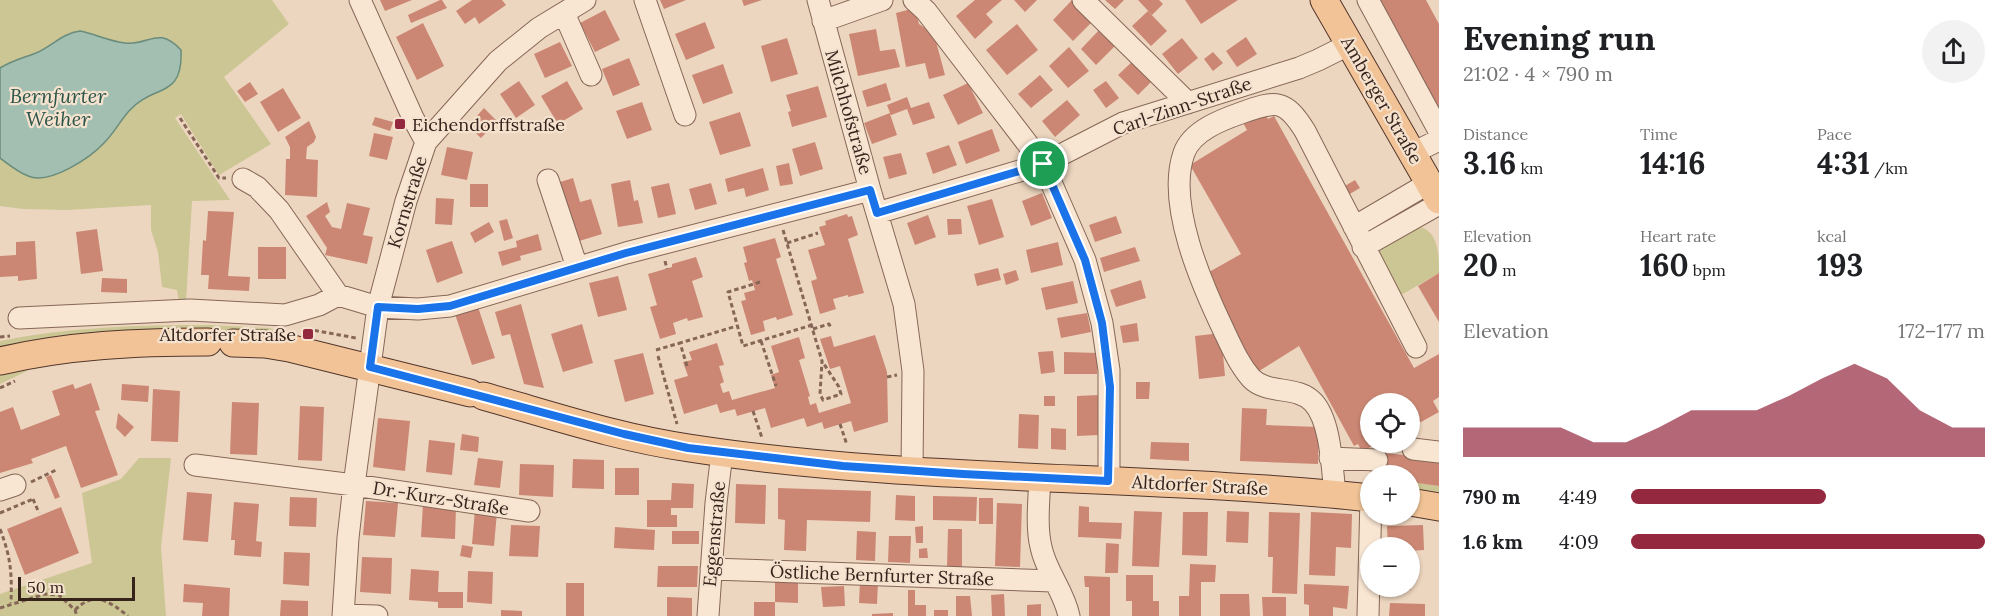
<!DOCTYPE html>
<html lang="en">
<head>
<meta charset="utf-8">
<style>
  :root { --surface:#fff; --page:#f2f2f2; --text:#202124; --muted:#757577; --accent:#94283e }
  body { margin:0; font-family:Lora,serif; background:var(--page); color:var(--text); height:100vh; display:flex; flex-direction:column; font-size:22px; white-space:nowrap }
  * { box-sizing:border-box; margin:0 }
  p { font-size:20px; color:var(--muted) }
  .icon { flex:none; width:33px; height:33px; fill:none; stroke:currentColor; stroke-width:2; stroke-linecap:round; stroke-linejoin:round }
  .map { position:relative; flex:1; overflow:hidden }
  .drawer { display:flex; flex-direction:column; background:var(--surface); width:570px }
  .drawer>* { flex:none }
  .tools { position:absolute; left:1360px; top:393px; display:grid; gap:12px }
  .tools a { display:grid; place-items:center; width:60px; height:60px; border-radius:50%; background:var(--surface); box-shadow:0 2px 4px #0004; font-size:30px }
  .scale { position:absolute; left:18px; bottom:15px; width:117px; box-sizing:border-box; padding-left:6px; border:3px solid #35231c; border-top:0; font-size:16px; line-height:21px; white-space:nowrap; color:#35231c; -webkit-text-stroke:4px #f5e2ce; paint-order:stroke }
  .pin { position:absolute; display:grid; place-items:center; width:51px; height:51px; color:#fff; margin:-26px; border:3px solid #fff; border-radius:50%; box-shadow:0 2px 6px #0007 }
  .round { display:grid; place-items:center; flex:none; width:63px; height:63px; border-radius:32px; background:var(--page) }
  .overview { display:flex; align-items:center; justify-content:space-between; height:102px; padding:0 24px }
  h1 { font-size:33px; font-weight:800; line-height:45px }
  .figures { display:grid; grid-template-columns:repeat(3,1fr); gap:9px; height:102px; padding:6px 24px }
  .figures div { display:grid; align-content:center }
  .figures b { font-size:30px; font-weight:800 }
  .figures small { font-size:16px; font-weight:400 }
  .figures p { font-size:16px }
  .chart { height:168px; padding:12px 24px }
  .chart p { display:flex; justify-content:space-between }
  .chart svg { width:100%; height:108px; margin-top:6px; fill:var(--accent); opacity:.7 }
  ul { padding:0 24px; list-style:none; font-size:20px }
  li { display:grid; grid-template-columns:96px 72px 1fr; align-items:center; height:45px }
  li i { height:15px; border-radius:8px; background:var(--accent) }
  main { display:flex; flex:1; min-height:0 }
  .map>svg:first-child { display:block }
  .green { fill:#cbc693 }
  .water { fill:#a2bfb1; stroke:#698c7d; stroke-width:1.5 }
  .building { fill:#cb8774 }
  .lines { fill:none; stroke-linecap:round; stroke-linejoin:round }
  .minor-casing { stroke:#866757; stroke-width:23 }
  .major-casing { stroke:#53362c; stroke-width:29 }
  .path { stroke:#866757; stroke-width:3; stroke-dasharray:4.5 3; stroke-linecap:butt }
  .minor { stroke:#f8e5d2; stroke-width:21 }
  .major { stroke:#f1c396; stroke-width:27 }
  .route-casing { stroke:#fff; stroke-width:12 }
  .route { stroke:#1a73e8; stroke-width:8 }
  .poi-dot { fill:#94283e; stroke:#f5e2ce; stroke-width:2 }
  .labels { text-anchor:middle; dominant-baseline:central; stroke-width:4.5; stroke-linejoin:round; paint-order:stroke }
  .street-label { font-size:18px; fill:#35231c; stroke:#f5e2ce }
  .poi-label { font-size:18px; fill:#35231c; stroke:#f5e2ce; text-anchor:start }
  .water-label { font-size:20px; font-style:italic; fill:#2b554a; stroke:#f5e2ce }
</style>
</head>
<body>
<main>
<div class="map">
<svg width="1439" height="616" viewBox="0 0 1439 616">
  <rect width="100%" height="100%" fill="#edd6bf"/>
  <path class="green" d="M0,0H272L289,24L224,77L271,144L219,175L181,114L175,118L230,200L192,201L186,302L179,301L177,290L162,287L158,252L151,230V205L67,210L23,209L0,206Z
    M1420,227C1439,232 1439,256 1439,273L1396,298L1377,256C1382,241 1405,229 1420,227Z
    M209,325L270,328L275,331L267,335L208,332L0,350V341C69,327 139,325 209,325Z
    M28,368L27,371L0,384V373Z
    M139,458H171L161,547L166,616H0V594L92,563L82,493L121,479Z
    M1410,482L1439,486V492L1410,488Z"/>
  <path class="water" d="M80,31C95,34 109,41 125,43C150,46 157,25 181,50C183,100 154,83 129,111C120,121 114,133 104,143C90,158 52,183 31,177C20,174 9,165 0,158V68C11,61 23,58 36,53C52,46 63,33 80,31Z"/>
  <path class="building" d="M380,0H412L385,11Z
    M440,0H442L447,8L411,23L408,15Z
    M472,0H502L506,5L479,24L475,17L465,24L456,11Z
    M660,0H686L664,9Z
    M742,0H762L744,6Z
    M975,0H1002L986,14L993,22L975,39L956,16Z
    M1014,0H1037L1025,12Z
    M1072,0L1093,21L1073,41L1053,20Z
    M1105,0H1124L1115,9Z
    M1138,0H1159L1163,4L1152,15Z
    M1185,0H1238L1201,24Z
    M1373,0H1426L1439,24V124Z
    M915,8L919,24L934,34L945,75L929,79L925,63L906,67L896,13Z
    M605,10L620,40L595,52L580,23Z
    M1148,11L1167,31L1151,46L1132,26Z
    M705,22L715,48L686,60L675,34Z
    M423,23L444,66L417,80L396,37Z
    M1017,24L1038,50L1007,75L986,50Z
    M1101,28L1117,44L1096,65L1081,49Z
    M876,29L880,51L895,49L900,67L858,76L849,34Z
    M1246,37L1257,54L1237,67L1226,51Z
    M787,38L798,74L771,82L761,46Z
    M1182,38L1198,58L1178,74L1162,54Z
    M560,42L572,66L545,78L534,54Z
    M1069,47L1089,71L1068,88L1049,66Z
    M1213,52L1223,63L1213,71L1204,59Z
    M629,58L640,85L613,96L602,69Z
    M1134,60L1153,80L1138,95L1118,75Z
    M723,64L733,93L703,104L692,75Z
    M1040,75L1053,90L1031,108L1018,94Z
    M519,81L535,105L516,118L500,94Z
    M567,81L583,109L558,124L541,96Z
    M1106,81L1119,98L1106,108L1093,90Z
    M250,82L258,94L245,102L237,91Z
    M886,83L891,100L867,107L862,91Z
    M968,83L983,113L958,125L943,95Z
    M818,86L827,117L792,127L788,112L791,111L786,95Z
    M283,88L301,118L278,132L260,102Z
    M907,97L911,108L929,102L935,118L913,125L907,109L891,115L890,114L897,135L872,144L864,123L890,113L887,105Z
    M1067,100L1080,115L1055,137L1042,121Z
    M642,102L652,130L627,139L616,111Z
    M484,108L497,121L481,138L468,126Z
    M1263,109L1268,119L1274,116L1414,368L1439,354V397L1433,401L1439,412L1410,428V404H1371V442H1391V444L1378,452L1374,445L1362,452L1358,444L1354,446L1299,346L1256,373L1202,276L1241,254L1190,165L1247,130L1242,121Z
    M740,112L751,146L720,155L709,122Z
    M375,117L393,122L390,131L372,125Z
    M309,121L316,137L314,142L307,147L306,159L318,160L317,197L285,195L286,159H290V147L285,137Z
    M992,129L1000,151L966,164L958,142Z
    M374,133L393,137L387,160L369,156Z
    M815,142L823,169L800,176L792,149Z
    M949,145L957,165L933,174L926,153Z
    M447,147L473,152L467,180L441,175Z
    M901,153L907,174L889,179L883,157Z
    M789,163L793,184L780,186L776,166Z
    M763,168L769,190L746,197L744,188L728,192L725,179Z
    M573,178L580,202L591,199L602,234L576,242L557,183Z
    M630,180L634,201L638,200L643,223L618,227L611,184Z
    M1355,180L1360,188L1348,195L1343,187Z
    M669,183L676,214L658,218L651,187Z
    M711,183L717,204L695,210L689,189Z
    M470,184H488V207H470Z
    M1042,193L1052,218L1031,226L1022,201Z
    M436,198L454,199L452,225L435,224Z
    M992,199L1004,237L979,245L967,206Z
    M327,202L330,212L325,216L332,227L341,229L347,203L370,208L363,235L373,237L367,264L325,255L327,248L306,216Z
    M208,211L234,212L228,276L250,277L249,291L208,289L209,275H201L203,240L206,241Z
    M847,214L848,217L852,216L858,235L848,239L864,293L848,297V295L833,299L836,309L820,314L811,281L817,279L808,250L825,245L819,227L826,225L825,221Z
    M928,215L936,237L915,245L907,223Z
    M1116,216L1122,233L1095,242L1089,225Z
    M507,219L513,238L504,241L499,221Z
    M947,219H961L962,234L948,235Z
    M489,222L494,232L475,243L470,233Z
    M97,229L103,271L81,274L76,232Z
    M538,234L542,250L520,256L521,260L502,266L498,252L517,247L516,241Z
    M775,238L781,257L776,259L793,315L777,320L776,317L763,321L765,331L751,335L741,301L746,300L744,293L755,290L752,280L749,281L744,263L747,262L743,247Z
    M35,241L37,279L18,281V276L0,277V256L16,255V242Z
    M452,241L463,273L437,283L426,250Z
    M1058,242L1063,265L1031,273L1026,250Z
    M258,247H286V279H258Z
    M1135,247L1140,261L1104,272L1100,258Z
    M696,257L703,277L692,281L703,317L688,321L687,318L673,323L676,334L660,339L650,307L657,305L648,274L672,267V264Z
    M998,268L1001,280L977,286L974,274Z
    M1016,270L1019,280L1006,285L1003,274Z
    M1439,273V322L1418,286Z
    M618,276L627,310L598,317L589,283Z
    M102,278L127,279V293L101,292Z
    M1141,280L1146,298L1116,307L1110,290Z
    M1073,281L1078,303L1046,310L1041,288Z
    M521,304L544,388L524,384L510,334L502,336L495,312Z
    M478,307L495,358L472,365L455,314Z
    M1087,313L1091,332L1061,338L1057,318Z
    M1137,323L1139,341L1123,343L1120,326Z
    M582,324L593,363L563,372L551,334Z
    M1221,333L1225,376L1199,379L1195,336Z
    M875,335L887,372L888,422L854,432L851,421L824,429L822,422L807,427L804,418L771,428L765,408L737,416L735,409L720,413L717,404L684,414L674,380L688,376L683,362L692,360L689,352L717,343L724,365L719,366L724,382L720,384L723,393L729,391L732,400L775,388L771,375L779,372L771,346L799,337L805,358L799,360L810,396L808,397L810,405L816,403L819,413L851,403L840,366L830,369L820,339L831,336L834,347Z
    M1053,351L1055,372L1041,374L1038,352Z
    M1064,352L1098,353L1097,374H1064Z
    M643,353L654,394L625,402L614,360Z
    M1136,382H1150L1149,399H1136Z
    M91,383L100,410L95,411L118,475L81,488L66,446L31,459L33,463L0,473V412L13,407L21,430L60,415L52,391L73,384L75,389Z
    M122,384L149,386L148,402L121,400Z
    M153,389L180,391L178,442L151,441Z
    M1099,395V435L1077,436V396Z
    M1044,396H1055V406H1044Z
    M232,402L259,403L257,455L230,454Z
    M300,406L324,407L322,461L298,460Z
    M1242,408L1267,409L1266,425L1319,427L1318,464L1240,461Z
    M118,413L134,427L125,437L116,428Z
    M1019,414L1039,415L1038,449L1018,448Z
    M378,418L410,421L405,471L373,467Z
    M1051,428L1066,429V450L1051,449Z
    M462,434L479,437L478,452L460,450Z
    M429,440L455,443L452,475L426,472Z
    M1151,442L1189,443V461L1150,459Z
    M1385,453L1439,459V486L1410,482V476H1370L1371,463L1384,464Z
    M478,458L503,461L500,488L474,485Z
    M573,459L604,460V489L572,488Z
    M520,464L554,465L553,497L519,495Z
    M615,468H639V495H615Z
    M51,475L60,497L55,499L46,477Z
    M672,483L694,484L693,508H671V515H677V527H647V500H671Z
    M736,484L766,485L765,524L735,523Z
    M778,488L871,491L870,522L807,520L806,551L784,550L785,520L778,519Z
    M187,492L212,494L208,542L183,540Z
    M896,495L915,496V521L895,520Z
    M933,496L977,497L976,521L933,520Z
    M290,497L317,498L316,527L289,526Z
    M979,498H993V524H979Z
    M366,501L398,503L395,537L363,535Z
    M234,502L259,504L256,541L262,542L261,557L234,555L235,540H231Z
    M997,503L1022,504L1020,567L995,566Z
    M423,504L456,506L455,539L421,537Z
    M1079,506L1089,507V522L1122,523L1121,539L1078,537Z
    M61,507L79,553L25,575L7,529Z
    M475,510L497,512L494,546L472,544Z
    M1134,511L1162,512L1159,567L1132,566Z
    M1227,511L1249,512L1248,543L1226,542Z
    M1183,512H1208L1207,556L1182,555Z
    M1269,512L1300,513L1297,594L1272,593L1273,557H1268Z
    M1311,512L1352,514L1351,548L1336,547L1335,576L1309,575Z
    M511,525L540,526L538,557L509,556Z
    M1423,525L1424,550L1410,551V548H1388L1387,526Z
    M923,526V543H916L915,527Z
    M615,527L655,530L654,550L614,548Z
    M948,529H962V567H947Z
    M672,531H699V544H672Z
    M857,531L876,532L875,561L856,560Z
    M889,536H911L910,563L888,562Z
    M1106,543L1119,544L1118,573H1105Z
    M462,545L473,547L471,558L460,556Z
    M927,548L928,558H919V549Z
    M284,552L310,553L309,586L283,584Z
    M362,557L392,558L391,594L360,592Z
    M1190,564L1216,565L1215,582H1201V616H1179V596H1189Z
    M658,566H698L697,587H657Z
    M411,569L439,571L438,592H463V608H438V602L409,600Z
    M468,571L493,572L492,604L467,602Z
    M1126,575H1153V601H1159V616H1132V601H1126Z
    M1084,576L1110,577V616H1089V587H1085Z
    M775,578L798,579V603L775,602V616H754V602H775Z
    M860,582L878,583L877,604L859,603Z
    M566,583H584V616H566Z
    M184,584L230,588L229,616H202L203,603L183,602Z
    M1304,584L1349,586L1347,609L1333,607V616H1309V605L1304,604Z
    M844,586L845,606L823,607L821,587Z
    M1391,586H1411V590L1391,588Z
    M908,590H915V605H926V616H908Z
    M1004,594L1005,616H992L991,595Z
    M1220,594H1249L1250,616H1220Z
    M956,596H970L972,616H956Z
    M667,597L692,598V616H667Z
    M1262,597H1286V616H1263Z
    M281,600L308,601V616H280Z
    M1390,603L1425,604V616H1389Z
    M1041,604V616H1027V605Z
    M501,610L522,611V616H501Z
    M934,610H948V616H934Z
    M893,613V616H872V614Z"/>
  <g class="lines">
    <defs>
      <path id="minor" d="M360,0L413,118L426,142
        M645,0L685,115
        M818,0L870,190L904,304L913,371L912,471
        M914,0L926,11L1043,164L1085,260L1102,323L1109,370V481
        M1083,0L1188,103
        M1368,0L1439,131
        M564,13L591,75
        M823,21L882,0
        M1413,153L1439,140
        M243,179L257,187L279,210L338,295L378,307L418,309L450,306L626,253L870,190
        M548,180L577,267
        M877,213L1043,164L1123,123L1299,68L1318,60L1350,44
        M1354,227L1429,183
        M1363,247L1439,204
        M19,318L190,310L285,315L319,305L338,295
        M1413,449L1439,452
        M1330,458L1377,460
        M195,465L354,485L529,511
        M1040,478C1039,499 1036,527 1041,547C1046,572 1064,591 1069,616
        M0,490L15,485
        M1335,494C1332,468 1331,421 1313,402C1297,385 1267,395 1251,378C1239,364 1232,348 1224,331C1202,285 1166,204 1184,153C1192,131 1221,120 1241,113C1276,100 1285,99 1305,131L1416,347
        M711,569L1053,581
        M343,615L377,616
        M343,616L348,538L354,485L378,307L406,201L426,142L498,61L539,28L585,0
        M708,616L716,503L722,453
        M1368,616L1371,498"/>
      <path id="major" d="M1324,0L1439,200
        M233,343L265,344L289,348L470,393
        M0,361C69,345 137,342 208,342
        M483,396C551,415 619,438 689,448C915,483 1144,474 1371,498
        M1410,502L1439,507"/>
    </defs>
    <use href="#minor" class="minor-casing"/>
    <use href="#major" class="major-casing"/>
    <path class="path" d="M180,118L219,178H226
      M783,230L822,361L820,394L823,400L841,394L839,387L822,361
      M787,243L818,233
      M665,261L667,269
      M760,282L728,292L743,346L812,325
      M307,329L356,338
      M813,329L829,324L831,328
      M0,337L10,336
      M761,341L776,386
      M656,350L680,343
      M658,356L677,424
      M687,366L680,343L737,326
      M887,377L897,375
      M0,388L15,381
      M753,411L762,438
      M840,424L847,445
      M31,482L58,469
      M33,499L39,513
      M0,513L33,499
      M0,529C11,558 12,573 11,603
      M0,608L45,594L59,595L75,610L77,616
      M75,610C95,590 110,602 128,616"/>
    <use href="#minor" class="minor"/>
    <use href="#major" class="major"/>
  </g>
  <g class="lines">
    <defs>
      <path id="route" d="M1043,164L1085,260L1102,323L1110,387L1108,481L963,474L843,466L688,448L624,434L370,367L378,307L418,309L450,306L626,253L870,190L877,213Z"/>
    </defs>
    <use href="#route" class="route-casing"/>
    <use href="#route" class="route"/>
  </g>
  <g class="poi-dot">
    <rect x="394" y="118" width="12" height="12" rx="3"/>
    <rect x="302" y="328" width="12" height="12" rx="3"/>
  </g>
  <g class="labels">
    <g class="street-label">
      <text transform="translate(1382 100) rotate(60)">Amberger Straße</text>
      <text transform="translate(1182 106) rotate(-19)">Carl-Zinn-Straße</text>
      <text transform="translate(849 112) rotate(74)">Milchhofstraße</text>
      <text transform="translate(407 202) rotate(-73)">Kornstraße</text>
      <text transform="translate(1200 485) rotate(3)">Altdorfer Straße</text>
      <text transform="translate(441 498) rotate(9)">Dr.-Kurz-Straße</text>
      <text transform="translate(714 534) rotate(-85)">Eggenstraße</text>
      <text transform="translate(882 575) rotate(2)">Östliche Bernfurter Straße</text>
    </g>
    <g class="poi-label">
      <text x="412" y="124">Eichendorffstraße</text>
      <text x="296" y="334" text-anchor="end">Altdorfer Straße</text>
    </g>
    <g class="water-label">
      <text x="58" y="95">Bernfurter<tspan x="58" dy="23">Weiher</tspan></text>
    </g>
  </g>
</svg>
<div class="tools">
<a><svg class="icon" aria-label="locate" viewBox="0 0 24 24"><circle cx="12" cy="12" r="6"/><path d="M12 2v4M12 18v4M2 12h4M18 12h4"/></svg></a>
<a>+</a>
<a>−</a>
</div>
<div class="scale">50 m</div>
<div class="pin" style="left:1043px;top:164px;background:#1e9e55"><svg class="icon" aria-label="arrive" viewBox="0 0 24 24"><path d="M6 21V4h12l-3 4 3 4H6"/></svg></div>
</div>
<section class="drawer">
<div class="overview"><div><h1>Evening run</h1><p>21:02 · 4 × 790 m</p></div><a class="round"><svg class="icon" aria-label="share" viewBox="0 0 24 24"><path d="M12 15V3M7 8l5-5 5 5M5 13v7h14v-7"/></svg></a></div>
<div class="figures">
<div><p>Distance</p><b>3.16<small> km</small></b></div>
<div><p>Time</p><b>14:16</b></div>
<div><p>Pace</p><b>4:31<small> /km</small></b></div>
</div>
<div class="figures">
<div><p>Elevation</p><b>20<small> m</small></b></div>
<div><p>Heart rate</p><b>160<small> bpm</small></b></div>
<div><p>kcal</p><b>193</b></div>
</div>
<div class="chart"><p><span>Elevation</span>172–177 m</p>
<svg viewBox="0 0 160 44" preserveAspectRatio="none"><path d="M0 44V32L10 32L20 32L30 32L40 38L50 38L60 32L70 25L80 25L90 25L100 19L110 12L120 6L130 12L140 25L150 32L160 32V44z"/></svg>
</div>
<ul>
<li><b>790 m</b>4:49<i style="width:55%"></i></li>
<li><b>1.6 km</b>4:09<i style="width:100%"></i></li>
</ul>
</section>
</main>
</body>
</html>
